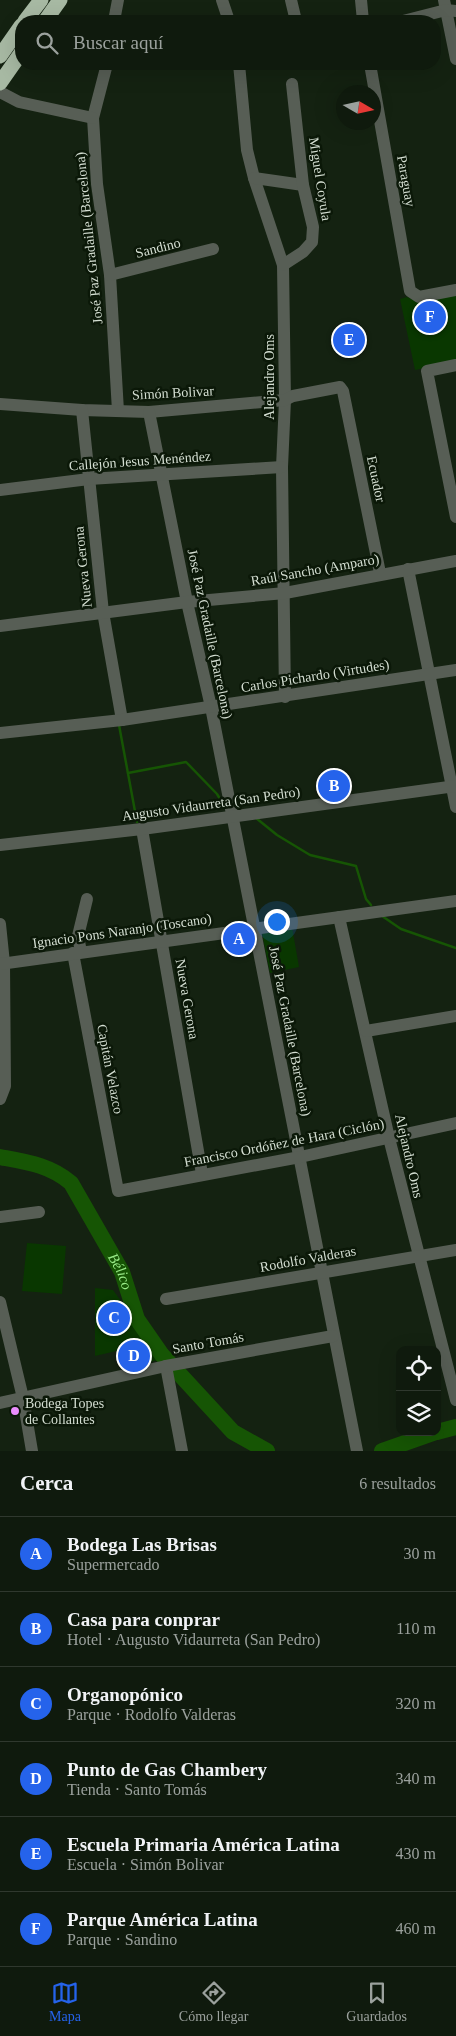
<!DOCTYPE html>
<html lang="es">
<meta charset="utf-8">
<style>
body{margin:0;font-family:Georgia,serif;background:#182316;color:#f1f3f6}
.controls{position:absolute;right:15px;bottom:15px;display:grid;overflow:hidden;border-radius:10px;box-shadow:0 5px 20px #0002}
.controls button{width:45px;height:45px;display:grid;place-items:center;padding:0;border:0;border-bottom:1px solid #2f382e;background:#0f1a0d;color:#f1f3f6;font:25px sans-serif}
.compass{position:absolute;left:336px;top:85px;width:45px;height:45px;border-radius:50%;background:#0f1a0d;box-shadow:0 5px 20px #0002;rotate:99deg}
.you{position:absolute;left:276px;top:921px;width:18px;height:18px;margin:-12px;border:4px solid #fff;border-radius:50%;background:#1a73e8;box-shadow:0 0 0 8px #1a73e833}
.badge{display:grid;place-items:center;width:32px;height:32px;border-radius:50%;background:#2563eb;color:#fff;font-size:16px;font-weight:700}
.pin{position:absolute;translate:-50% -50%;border:2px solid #fff;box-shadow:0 1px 5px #0006}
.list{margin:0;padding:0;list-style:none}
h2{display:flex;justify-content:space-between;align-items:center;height:65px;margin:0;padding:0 20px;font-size:21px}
h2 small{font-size:16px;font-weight:400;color:#9ba19d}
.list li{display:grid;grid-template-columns:32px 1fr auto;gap:15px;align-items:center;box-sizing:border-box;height:75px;padding:0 20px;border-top:1px solid #2f382e}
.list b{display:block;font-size:19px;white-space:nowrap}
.list p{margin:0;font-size:16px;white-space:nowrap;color:#9ba19d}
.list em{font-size:16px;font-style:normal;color:#9ba19d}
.icon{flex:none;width:28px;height:28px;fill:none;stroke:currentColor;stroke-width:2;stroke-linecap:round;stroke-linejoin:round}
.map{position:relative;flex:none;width:456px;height:1451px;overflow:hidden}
.search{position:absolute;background:#0f1a0d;box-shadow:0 5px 20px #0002;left:15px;right:15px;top:15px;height:55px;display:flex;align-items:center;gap:12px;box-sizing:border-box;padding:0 18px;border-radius:20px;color:#9ba19d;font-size:19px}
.sheet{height:515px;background:#0f1a0d}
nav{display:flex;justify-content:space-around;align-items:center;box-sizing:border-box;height:70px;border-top:1px solid #2f382e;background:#0f1a0d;font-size:14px;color:#9ba19d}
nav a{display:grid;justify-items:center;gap:2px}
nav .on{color:#2563eb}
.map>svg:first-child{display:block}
.green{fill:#093700}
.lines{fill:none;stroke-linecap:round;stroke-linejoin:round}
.stream{stroke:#165504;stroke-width:2.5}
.river{stroke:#165504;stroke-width:16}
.minor{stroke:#575e55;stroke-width:12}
.highway{stroke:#a7b9a3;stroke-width:15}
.poi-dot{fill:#ea8dfd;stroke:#0b1808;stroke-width:2}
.labels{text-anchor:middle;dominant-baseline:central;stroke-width:5;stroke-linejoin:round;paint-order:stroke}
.street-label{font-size:14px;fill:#d4ded2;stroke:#0b1808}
.poi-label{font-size:14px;fill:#d4ded2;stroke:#0b1808;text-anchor:start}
.water-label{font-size:15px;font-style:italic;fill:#97e986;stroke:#0b1808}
</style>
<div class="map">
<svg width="456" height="1451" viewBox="0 0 456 1451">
<rect width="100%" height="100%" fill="#142211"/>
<g class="green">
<polygon points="456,295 456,362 415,370 400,299 407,297 418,302"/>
<polygon points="292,927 299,967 270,973 262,933"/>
<polygon points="27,1243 66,1246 62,1294 22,1291"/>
<polygon points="95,1288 113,1290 163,1359 142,1364 138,1346 95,1356"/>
</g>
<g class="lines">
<g class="stream">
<polyline points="119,725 137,822"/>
<polyline points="128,773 186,762 217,794 225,807"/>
<polyline points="256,818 277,835 310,855 356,866 366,899 371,905"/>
<polyline points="382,916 401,929 456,948"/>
</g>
<g class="river">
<path id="s1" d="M0 1157C27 1162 50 1165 71 1183L122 1272 137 1319 162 1355 233 1432 267 1451"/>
<polyline points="437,1432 456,1427"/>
<polyline points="382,1451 436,1432"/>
</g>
<g class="minor">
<polyline points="222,0 229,21"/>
<polyline points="291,0 296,21"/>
<polyline points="361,0 363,21"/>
<polyline points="444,0 456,59"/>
<polyline points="114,21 118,0"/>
<polyline points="403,21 446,10 456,11"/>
<polyline points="107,64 93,118 97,184 110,275 118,411"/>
<polyline points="239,64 247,150 254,178 283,265 285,400 282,467 285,697"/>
<polyline points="370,64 410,291 419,297 456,290"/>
<polyline points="0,92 19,102 93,118"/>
<polyline points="254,178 303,185"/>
<polyline points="283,265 303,252 312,242 313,227 303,185 292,84"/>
<polyline points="110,275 213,249"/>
<polyline points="456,365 427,371 456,517"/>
<polyline points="0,404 82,410 149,412 285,400 293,396 340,387 343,391 380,573"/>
<polyline points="82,410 103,612 122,720"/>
<polyline points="149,412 187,602 211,707 357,1451"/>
<polyline points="0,490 89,479 282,467"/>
<polyline points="408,569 456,807"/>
<polyline points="0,626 187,602 285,593 456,561"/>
<polyline points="0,733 122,720 456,670"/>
<polyline points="142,829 202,1174"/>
<polyline points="0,845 142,829 456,786"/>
<polyline points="339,917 389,1138 456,1400"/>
<polyline points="0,924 4,963 5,1086 0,1099"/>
<polyline points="81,952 78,936 87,899"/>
<polyline points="73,953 118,1191 300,1157 456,1123"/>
<polyline points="0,964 456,901"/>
<polyline points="366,1031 456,1016"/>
<polyline points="0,1217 39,1212"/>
<polyline points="166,1299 456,1250"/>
<polyline points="0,1302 23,1398 32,1451"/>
<polyline points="166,1366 182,1451"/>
<polyline points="0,1403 166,1366 333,1336"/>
</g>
<g class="highway">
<polyline points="25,21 41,0"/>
<polyline points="45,21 60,0"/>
<polyline points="0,56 21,26"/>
<polyline points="0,83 21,53"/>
</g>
</g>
<circle class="poi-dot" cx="15" cy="1411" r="5"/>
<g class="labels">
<g class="street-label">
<text transform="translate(320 179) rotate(81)">Miguel Coyula</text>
<text transform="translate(406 181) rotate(80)">Paraguay</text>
<text transform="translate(89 238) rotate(-96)">José Paz Gradaille (Barcelona)</text>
<text transform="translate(158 248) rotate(-14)">Sandino</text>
<text transform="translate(269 377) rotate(-90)">Alejandro Oms</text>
<text transform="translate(173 393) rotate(-3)">Simón Bolivar</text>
<text transform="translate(140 461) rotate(-4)">Callejón Jesus Menéndez</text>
<text transform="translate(376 479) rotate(78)">Ecuador</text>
<text transform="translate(83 567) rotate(-96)">Nueva Gerona</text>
<text transform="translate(315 570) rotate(-10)">Raúl Sancho (Amparo)</text>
<text transform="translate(210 634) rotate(78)">José Paz Gradaille (Barcelona)</text>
<text transform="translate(315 676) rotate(-9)">Carlos Pichardo (Virtudes)</text>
<text transform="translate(211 804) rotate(-8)">Augusto Vidaurreta (San Pedro)</text>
<text transform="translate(122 931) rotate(-8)">Ignacio Pons Naranjo (Toscano)</text>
<text transform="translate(187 999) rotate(80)">Nueva Gerona</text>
<text transform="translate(290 1031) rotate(79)">José Paz Gradaille (Barcelona)</text>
<text transform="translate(110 1069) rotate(79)">Capitán Velazco</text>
<text transform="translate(284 1143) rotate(-11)">Francisco Ordóñez de Hara (Ciclón)</text>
<text transform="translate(409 1156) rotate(77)">Alejandro Oms</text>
<text transform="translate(308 1259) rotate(-10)">Rodolfo Valderas</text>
<text transform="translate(208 1343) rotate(-10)">Santo Tomás</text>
</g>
<g class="poi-label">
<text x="25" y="1403">Bodega Topes<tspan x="25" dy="16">de Collantes</tspan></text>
</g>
<g class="water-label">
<text stroke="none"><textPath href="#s1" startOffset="178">Bélico</textPath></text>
</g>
</g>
</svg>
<div class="controls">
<button><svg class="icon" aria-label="locate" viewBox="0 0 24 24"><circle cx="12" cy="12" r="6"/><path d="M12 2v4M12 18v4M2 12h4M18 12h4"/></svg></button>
<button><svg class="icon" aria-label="layers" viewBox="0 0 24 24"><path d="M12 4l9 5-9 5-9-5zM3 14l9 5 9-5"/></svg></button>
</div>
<svg class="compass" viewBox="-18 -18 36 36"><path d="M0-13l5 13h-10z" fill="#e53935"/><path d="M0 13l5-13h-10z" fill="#9ba19d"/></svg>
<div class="you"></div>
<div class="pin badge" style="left:239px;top:939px">A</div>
<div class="pin badge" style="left:334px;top:786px">B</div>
<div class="pin badge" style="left:114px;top:1318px">C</div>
<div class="pin badge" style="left:134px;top:1356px">D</div>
<div class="pin badge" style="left:349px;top:340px">E</div>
<div class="pin badge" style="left:430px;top:317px">F</div>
<div class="search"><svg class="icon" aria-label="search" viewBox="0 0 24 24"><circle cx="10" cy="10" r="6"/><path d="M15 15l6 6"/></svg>Buscar aquí</div>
</div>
<section class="sheet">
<h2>Cerca<small>6 resultados</small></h2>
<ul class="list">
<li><span class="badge">A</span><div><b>Bodega Las Brisas</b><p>Supermercado</p></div><em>30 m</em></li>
<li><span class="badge">B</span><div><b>Casa para conprar</b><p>Hotel · Augusto Vidaurreta (San Pedro)</p></div><em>110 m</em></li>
<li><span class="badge">C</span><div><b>Organopónico</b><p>Parque · Rodolfo Valderas</p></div><em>320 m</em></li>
<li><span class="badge">D</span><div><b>Punto de Gas Chambery</b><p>Tienda · Santo Tomás</p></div><em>340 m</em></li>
<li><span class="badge">E</span><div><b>Escuela Primaria América Latina</b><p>Escuela · Simón Bolivar</p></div><em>430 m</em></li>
<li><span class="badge">F</span><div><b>Parque América Latina</b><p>Parque · Sandino</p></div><em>460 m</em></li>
</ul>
</section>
<nav>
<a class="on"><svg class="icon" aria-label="map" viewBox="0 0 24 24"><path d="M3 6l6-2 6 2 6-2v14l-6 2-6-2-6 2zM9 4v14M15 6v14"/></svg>Mapa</a>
<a><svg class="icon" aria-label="directions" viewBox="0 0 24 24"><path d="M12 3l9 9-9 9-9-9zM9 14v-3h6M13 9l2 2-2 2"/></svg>Cómo llegar</a>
<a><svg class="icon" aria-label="saved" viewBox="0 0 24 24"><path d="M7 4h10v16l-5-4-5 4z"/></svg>Guardados</a>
</nav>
